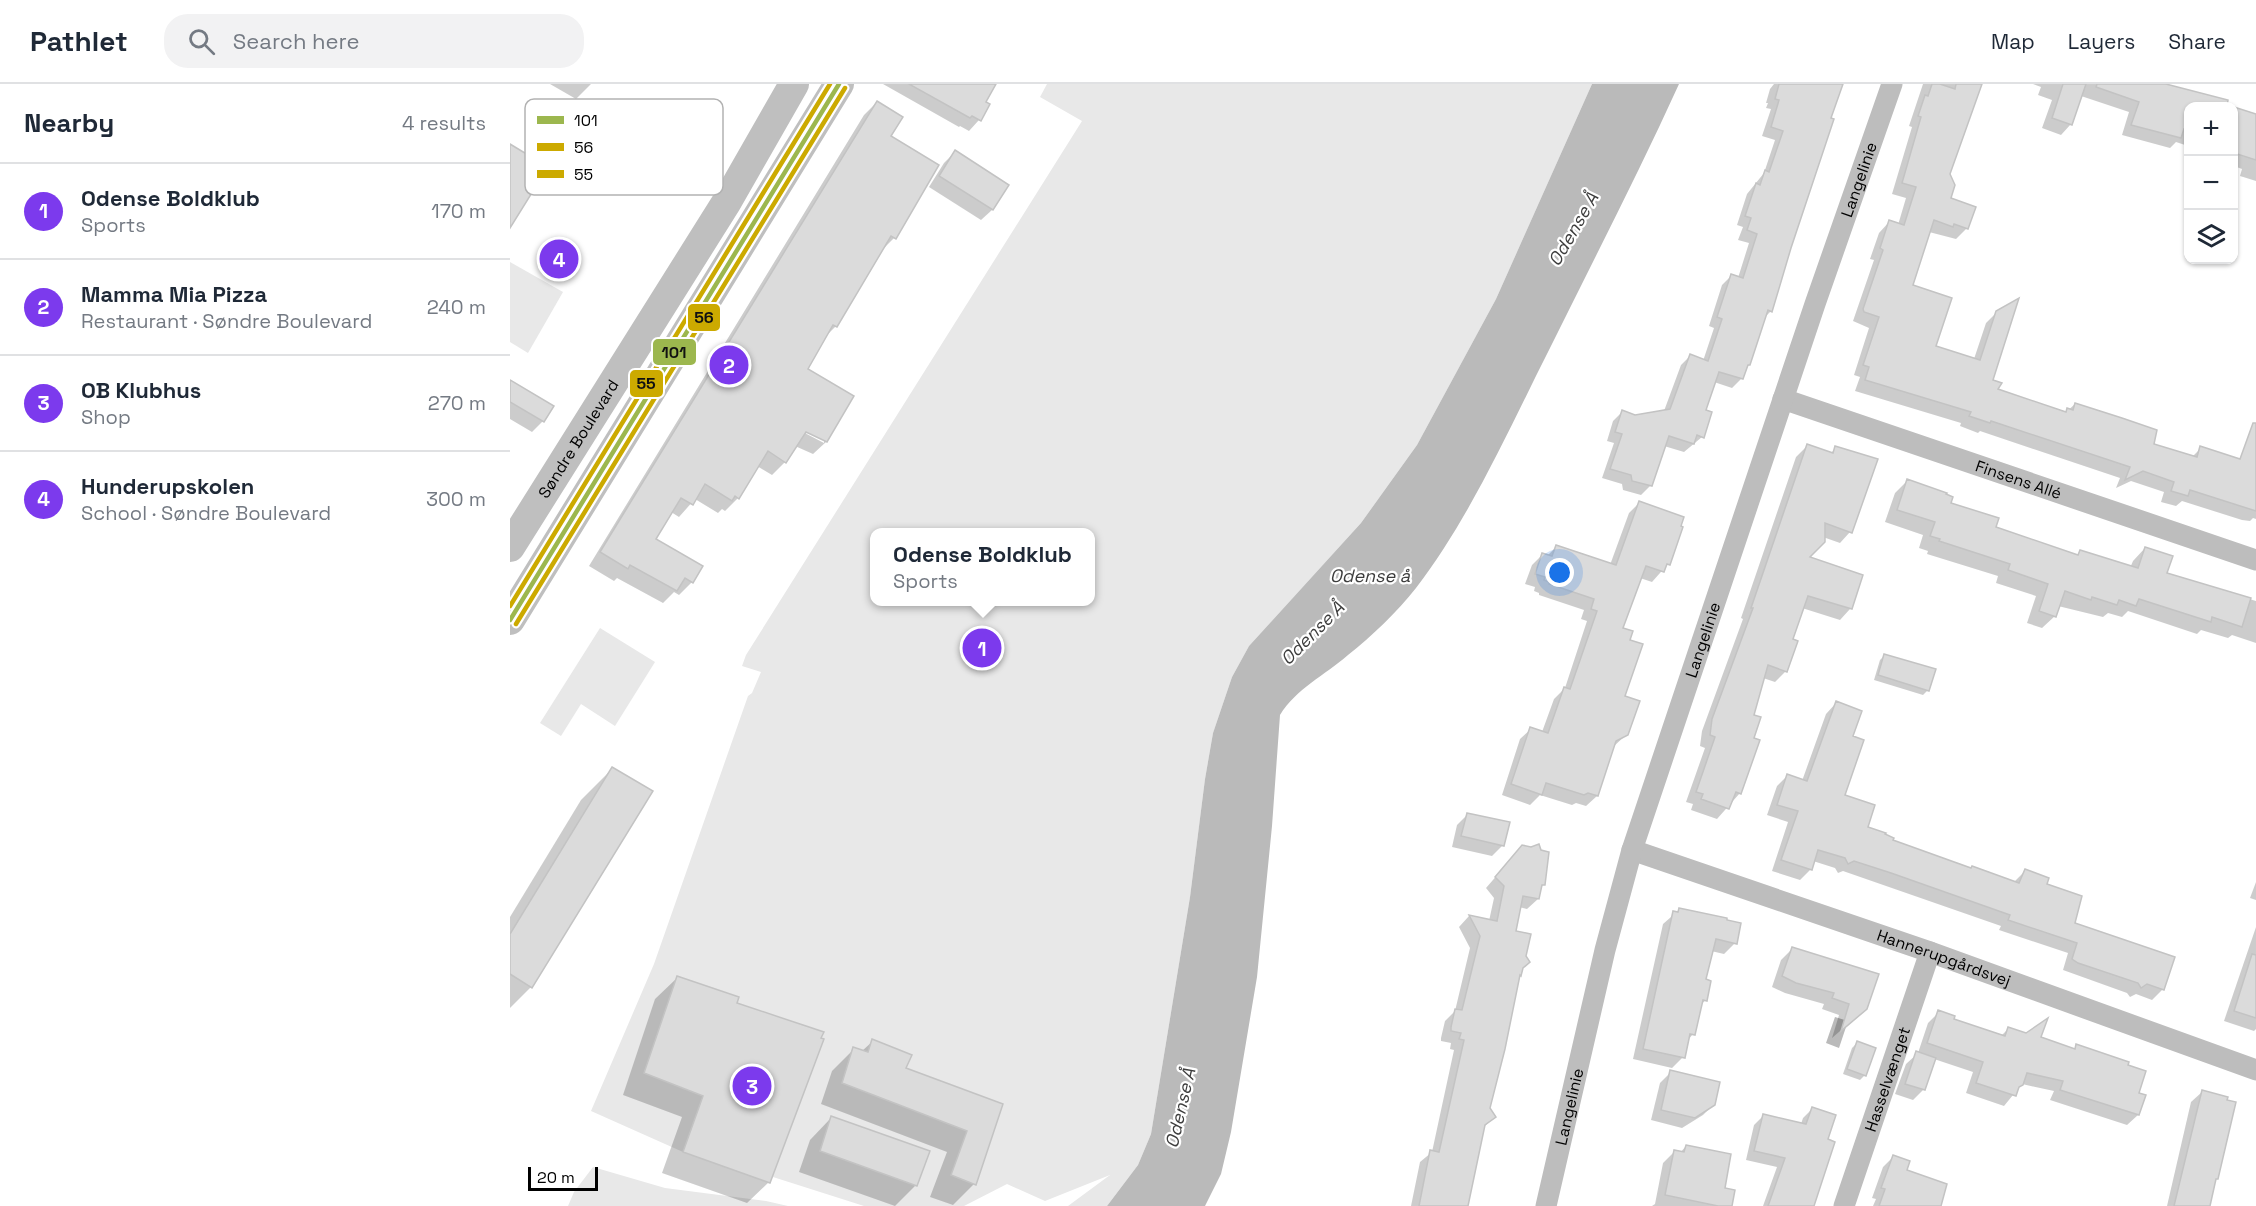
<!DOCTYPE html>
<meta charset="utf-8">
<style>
body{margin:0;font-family:"Space Grotesk",sans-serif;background:#f2f2f3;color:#1f2937}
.controls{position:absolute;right:18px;top:18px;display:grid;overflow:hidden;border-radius:12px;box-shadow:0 2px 4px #0004}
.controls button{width:54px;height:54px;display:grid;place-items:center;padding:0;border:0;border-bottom:2px solid #e0e1e3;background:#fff;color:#1f2937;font:30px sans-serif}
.scale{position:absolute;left:18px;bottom:15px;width:70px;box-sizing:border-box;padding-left:6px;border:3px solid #000;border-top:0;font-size:16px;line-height:21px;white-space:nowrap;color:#000;-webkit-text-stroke:4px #fff;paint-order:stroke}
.you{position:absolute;left:1050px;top:489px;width:21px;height:21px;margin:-15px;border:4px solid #fff;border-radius:50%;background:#1a73e8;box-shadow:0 0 0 9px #1a73e833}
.badge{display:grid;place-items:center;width:39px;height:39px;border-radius:50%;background:#7c3aed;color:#fff;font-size:20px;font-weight:700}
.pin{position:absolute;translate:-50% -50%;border:3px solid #fff;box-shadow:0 2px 6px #0006}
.popup{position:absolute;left:360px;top:444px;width:225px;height:78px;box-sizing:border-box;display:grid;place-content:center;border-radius:12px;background:#fff;filter:drop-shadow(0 2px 4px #0005);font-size:20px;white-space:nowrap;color:#747a83}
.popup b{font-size:22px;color:#1f2937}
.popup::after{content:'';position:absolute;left:50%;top:100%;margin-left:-12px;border:12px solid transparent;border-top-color:#fff}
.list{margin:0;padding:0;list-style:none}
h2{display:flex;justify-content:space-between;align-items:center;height:78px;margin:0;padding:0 24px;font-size:26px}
h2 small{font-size:20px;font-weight:400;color:#747a83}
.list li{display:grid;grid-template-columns:39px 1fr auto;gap:18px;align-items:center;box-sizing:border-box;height:96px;padding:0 24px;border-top:2px solid #e0e1e3}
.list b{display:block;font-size:22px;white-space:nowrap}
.list p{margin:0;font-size:20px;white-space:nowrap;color:#747a83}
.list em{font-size:20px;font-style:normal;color:#747a83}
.icon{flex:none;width:33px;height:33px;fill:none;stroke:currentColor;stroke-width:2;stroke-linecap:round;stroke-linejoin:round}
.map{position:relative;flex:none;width:1746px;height:1122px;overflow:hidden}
header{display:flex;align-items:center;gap:36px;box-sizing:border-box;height:84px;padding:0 30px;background:#fff;border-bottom:2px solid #e0e1e3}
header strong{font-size:28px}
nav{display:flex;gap:33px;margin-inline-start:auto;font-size:21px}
.search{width:420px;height:54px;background:#f2f2f3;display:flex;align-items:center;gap:15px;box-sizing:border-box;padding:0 21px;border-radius:24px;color:#747a83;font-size:22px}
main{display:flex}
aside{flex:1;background:#fff}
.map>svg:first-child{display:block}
.green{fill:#e8e8e8;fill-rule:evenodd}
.water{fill:#bababa}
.shadow{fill:#0003;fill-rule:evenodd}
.building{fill:#dbdbdb;stroke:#c3c3c3;stroke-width:1.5}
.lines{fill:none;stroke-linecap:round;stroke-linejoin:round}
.street{stroke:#bdbdbd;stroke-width:21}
.secondary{stroke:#bfbfbf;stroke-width:30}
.bus-1-casing{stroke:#fff;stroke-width:9}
.bus-2-casing{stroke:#fff;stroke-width:9}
.bus-3-casing{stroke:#fff;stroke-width:9}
.bus-1{stroke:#9cb74e;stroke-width:4.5}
.bus-2{stroke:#ca0;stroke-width:4.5}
.bus-3{stroke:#ca0;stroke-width:4.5}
.labels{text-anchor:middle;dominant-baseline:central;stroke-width:4.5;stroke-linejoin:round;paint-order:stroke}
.street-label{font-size:16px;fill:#000;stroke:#fff}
.water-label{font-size:18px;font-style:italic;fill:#3d3d3d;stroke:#fff}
.key{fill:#fff;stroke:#b2b2b2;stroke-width:1.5}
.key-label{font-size:16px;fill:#000}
.line-badge{stroke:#fff;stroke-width:2}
.pale-badge-label{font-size:16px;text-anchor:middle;font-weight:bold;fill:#111}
</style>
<header>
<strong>Pathlet</strong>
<div class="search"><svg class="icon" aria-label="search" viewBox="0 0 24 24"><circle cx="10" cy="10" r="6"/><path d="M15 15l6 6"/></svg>Search here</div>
<nav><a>Map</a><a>Layers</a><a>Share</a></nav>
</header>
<main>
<aside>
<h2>Nearby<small>4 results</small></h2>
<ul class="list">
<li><span class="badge">1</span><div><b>Odense Boldklub</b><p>Sports</p></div><em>170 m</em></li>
<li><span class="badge">2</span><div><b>Mamma Mia Pizza</b><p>Restaurant · Søndre Boulevard</p></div><em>240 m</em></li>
<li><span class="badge">3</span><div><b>OB Klubhus</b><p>Shop</p></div><em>270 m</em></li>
<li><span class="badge">4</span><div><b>Hunderupskolen</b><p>School · Søndre Boulevard</p></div><em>300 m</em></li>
</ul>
</aside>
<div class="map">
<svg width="1746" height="1122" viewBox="0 0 1746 1122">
<rect width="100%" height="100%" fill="#fff"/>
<g class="green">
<path d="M537 0H1082L986 215 907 361 851 439 739 562 722 593 703 649 695 695 680 813 641 1050 628 1081 597 1122H558L600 1091 535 1117 497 1100 454 1122H354L178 1066 173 1068 81 1027 144 880 238 612 242 609 251 588 232 582 236 571 572 37 530 13ZM364 448H580V518H364Z"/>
<polygon points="0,178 53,208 18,269 0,258"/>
<polygon points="90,544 145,578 105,642 71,620 51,652 30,639"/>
<polygon points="83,1083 155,1104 256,1117 278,1122 58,1122 64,1108"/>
</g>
<g class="water">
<path d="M1082 0H1169C1128 90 1083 177 1039 266 998 347 961 432 906 504 887 528 862 552 838 571 815 591 786 605 770 631L762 742 747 893 721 1048 711 1090 695 1122H597L628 1081 641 1050 680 813 695 695 703 649 722 593 739 562 851 439 907 361 986 215Z"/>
<polygon points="1325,933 1338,937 1329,964 1316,959"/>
</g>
<g class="shadow">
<polygon points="40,0 81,0 66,15"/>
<polygon points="373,0 484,0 474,19 478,21 469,36 459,47 450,42 449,43"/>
<polygon points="1264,0 1331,0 1261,227 1254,234 1239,281 1235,284 1231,295 1222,304 1204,298 1195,327 1192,353 1174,368 1154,362 1141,401 1131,411 1113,406 1112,400 1092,394 1104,359 1097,357 1103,337 1112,328 1125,333 1154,327 1171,281 1180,272 1193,277 1204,244 1199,242 1212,201 1221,192 1228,194 1239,159 1228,156 1233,143 1227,141 1237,110 1254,89 1265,56 1252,52 1261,25 1256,24 1258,19 1256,19 1260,5"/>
<polygon points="1413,0 1470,0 1438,90 1439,115 1457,144 1446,155 1419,148 1401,202 1424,263 1464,275 1476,239 1487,228 1481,297 1486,306 1555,329 1565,320 1642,361 1682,373 1691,364 1728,376 1733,371 1746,376 1746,435 1743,434 1740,437 1732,436 1672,417 1666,422 1651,418 1654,408 1621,397 1606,404 1610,394 1470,347 1468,349 1450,342 1451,339 1345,307 1350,293 1344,291 1359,244 1343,237 1364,176 1360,175 1369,149 1379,138 1388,141 1396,114 1382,110 1402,43 1399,42"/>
<polygon points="1523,0 1650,0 1718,22 1678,22 1678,62 1666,58 1660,64 1612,51 1619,28 1571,12 1561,40 1551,51 1532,44 1542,16 1528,11 1531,3"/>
<path d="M367 18 379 52 384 154 371 167 326 242 314 254 296 286 342 313 316 358 303 370 285 362 275 378 262 391 247 382 228 414 215 427 212 425 208 429 185 415 169 433 161 428 144 455 191 483 182 498 169 511 164 508 153 519 107 494 104 497 79 482 354 31ZM290 343 314 355V359L289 346Z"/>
<polygon points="1724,24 1746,31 1746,97 1730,92 1732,85 1724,82"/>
<polygon points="445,68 497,102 482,126 471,136 419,103 434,79"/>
<polygon points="0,303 33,337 22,348 0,335"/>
<polygon points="1297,362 1320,370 1326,364 1340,448 1330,459 1313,453 1298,474 1351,492 1340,525 1330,536 1292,524 1281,556 1276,587 1265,598 1253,594 1242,632 1242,655 1230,709 1207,735 1181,726 1183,720 1176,718 1195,664 1190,662 1192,647 1233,535 1231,534 1286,373"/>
<polygon points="1398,396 1484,444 1566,472 1570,468 1620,484 1623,477 1635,464 1656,490 1746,517 1746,559 1722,551 1718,554 1691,546 1687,550 1618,527 1612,533 1598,529 1593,533 1548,522 1545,532 1532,544 1517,539 1526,512 1486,499 1488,492 1417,470 1418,467 1409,464 1413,451 1375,438 1385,409"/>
<polygon points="1129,419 1158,480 1142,498 1130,494 1111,545 1118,557 1113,613 1116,651 1103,663 1087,712 1076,722 1066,719 1062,721 1030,711 1020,721 992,711 1010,655 1021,645 1032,648 1044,615 1055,604 1077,537 1071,535 1074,526 1029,511 1029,509 1024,507 1025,503 1015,500 1022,481 1033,470 1037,472 1046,463 1100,481 1119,429"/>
<polygon points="1375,571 1418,606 1413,611 1364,596 1370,576"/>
<polygon points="1326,619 1341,653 1333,712 1356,744 1381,757 1460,785 1504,798 1515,787 1535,801 1564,840 1653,905 1642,916 1626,910 1620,913 1617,909 1553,886 1558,869 1489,846 1491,842 1333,787 1328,789 1325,784 1303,777 1300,786 1290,796 1262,787 1278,738 1257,731 1267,702 1277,692 1292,697 1316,630"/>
<polygon points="102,685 21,903 0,924 0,833 71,716"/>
<polygon points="958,730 993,761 982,772 942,763 947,741"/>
<polygon points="1002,774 1028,815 1017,825 1009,823 1004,848 1011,885 978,1024 984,1033 973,1044 956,1122 901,1122 910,1078 922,1068 944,966 940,965 941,959 931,957 931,954 935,937 945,927 960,864 949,843 959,832 979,837 984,814 976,804"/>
<polygon points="1746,798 1746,816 1740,814"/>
<polygon points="1169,826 1225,859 1214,870 1201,867 1194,896 1196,916 1190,921 1183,950 1177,957 1173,973 1162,984 1123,975 1153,840"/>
<polygon points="1746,843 1746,945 1744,947 1714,937"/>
<polygon points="1282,865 1367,891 1344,935 1322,954 1329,931 1312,925 1314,920 1275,909 1262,903 1271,876"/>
<polygon points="167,894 226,920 259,1098 237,1119 152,1089 172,1033 113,1011 145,915"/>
<polygon points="1429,928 1442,936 1491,952 1498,945 1563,966 1567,962 1617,982 1627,1010 1634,1012 1628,1031 1617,1041 1540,1016 1544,1007 1512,1000 1494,1022 1456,1009 1463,988 1424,975 1414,1005 1403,1016 1385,1010 1396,980 1408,969 1418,939"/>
<polygon points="363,957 395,985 491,1021 464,1100 443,1121 420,1113 437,1068 311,1020 322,987 344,965 352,967"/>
<polygon points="1347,959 1355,991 1350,996 1333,990 1342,964"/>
<polygon points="1161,988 1204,1020 1193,1031 1172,1044 1141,1036 1150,999"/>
<polygon points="1692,1008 1699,1122 1657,1122 1681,1018"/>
<polygon points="1302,1025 1316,1056 1302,1122 1253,1122 1267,1083 1236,1076 1244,1041 1254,1031 1291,1040 1293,1034"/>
<polygon points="321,1034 406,1101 385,1122 289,1088 300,1056"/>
<polygon points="1176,1062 1221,1122 1142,1122 1145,1120 1153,1079 1164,1068 1170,1069"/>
<polygon points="1383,1073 1395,1087 1429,1122 1363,1122 1366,1115 1362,1114 1373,1083"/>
</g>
<g class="building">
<polygon points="399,0 486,0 476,18 480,20 471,37 462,32 460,34"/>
<polygon points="1269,0 1333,0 1321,34 1324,35 1281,164 1262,228 1258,226 1240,281 1238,281 1233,295 1209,288 1196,326 1202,328 1194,354 1187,351 1184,360 1159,352 1142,402 1122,397 1121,391 1100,385 1112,350 1105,348 1112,326 1125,331 1160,325 1180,270 1198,277 1212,235 1207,233 1221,190 1233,194 1247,150 1237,146 1241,134 1235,132 1246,99 1250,101 1255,86 1259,88 1273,47 1261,43 1269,16 1265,15"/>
<polygon points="1422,0 1430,0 1445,5 1446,0 1472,0 1440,90 1445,101 1441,114 1466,123 1458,145 1444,140 1443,143 1424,136 1403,201 1442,214 1426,262 1470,276 1486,227 1509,214 1483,296 1492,299 1488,305 1556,328 1557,324 1563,326 1565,319 1612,334 1647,346 1644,360 1687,373 1690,362 1730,375 1743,339 1746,339 1746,427 1680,406 1678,412 1661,407 1664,398 1633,387 1615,396 1620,383 1481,337 1480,339 1459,332 1461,328 1355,296 1359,283 1353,281 1369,233 1354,228 1353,225 1373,166 1370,164 1379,136 1394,141 1406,103 1392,99 1411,33 1408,32 1415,11 1418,12"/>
<polygon points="1553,0 1576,0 1562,41 1542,34"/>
<polygon points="1587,0 1656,0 1718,16 1717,22 1678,22 1678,46 1674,45 1671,54 1621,41 1629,18 1586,3"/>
<polygon points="367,17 393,33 381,52 429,81 386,155 381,152 327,243 323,241 298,285 344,312 317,358 296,348 276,379 258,367 229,415 225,412 222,417 195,400 183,421 171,414 146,455 193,482 183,499 175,494 167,507 120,481 118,485 90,468"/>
<polygon points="1724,23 1746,30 1746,76 1724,69"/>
<polygon points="0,60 38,83 0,144"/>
<polygon points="445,66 499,101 483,126 429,92"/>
<polygon points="0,296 44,322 34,338 0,318"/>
<polygon points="1297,360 1323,369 1325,362 1368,375 1342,449 1315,439 1315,458 1300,473 1353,491 1342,525 1298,512 1283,555 1288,557 1277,588 1258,581 1244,631 1251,633 1244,654 1250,656 1231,710 1226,708 1219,725 1191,715 1193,710 1186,708 1205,653 1200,651 1202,635 1243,524 1241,524"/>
<polygon points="1397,395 1437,409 1436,410 1443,413 1441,419 1489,434 1486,443 1568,471 1570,466 1628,484 1635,463 1663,472 1657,489 1741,514 1732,543 1702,533 1701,538 1629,515 1626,522 1609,516 1607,521 1582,513 1581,516 1555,507 1546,533 1529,527 1538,500 1498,486 1500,480 1429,457 1430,455 1420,452 1425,438 1387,426"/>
<polygon points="1129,417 1174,433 1171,442 1173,443 1160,481 1157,480 1154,488 1136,482 1113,544 1123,547 1120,556 1133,560 1115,612 1130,617 1118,651 1106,657 1088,712 1078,709 1074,711 1036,699 1032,711 1001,700 1020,643 1038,649 1054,603 1060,605 1087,527 1081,525 1084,515 1039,500 1039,498 1034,496 1035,493 1025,490 1032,469 1042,472 1046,461 1106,481"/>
<polygon points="1374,570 1426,585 1419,607 1368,591"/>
<polygon points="1326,617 1352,627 1343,652 1354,656 1335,711 1365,721 1358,743 1376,749 1375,750 1384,754 1383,756 1461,784 1462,782 1509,799 1515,785 1539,794 1537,800 1572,812 1565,839 1665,873 1654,906 1637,900 1631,904 1628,899 1568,879 1562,875 1567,859 1498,836 1500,831 1381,789 1344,777 1338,780 1335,774 1308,766 1302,786 1271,776 1288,727 1267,721 1277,690 1297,697"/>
<polygon points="102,683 143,707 22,904 0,890 0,850"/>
<polygon points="957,729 1000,738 994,762 951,752"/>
<polygon points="1029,760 1031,766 1039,768 1035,801 1032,801 1029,815 1013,812 1006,847 1021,850 1016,872 1020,878 1013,884 1011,892 1010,891 995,965 980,1024 986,1033 975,1041 958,1122 909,1122 920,1066 929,1068 954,956 949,955 951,949 941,947 941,943 945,925 952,926 970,852 959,831 987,837 994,802 985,793 1012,761 1021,763"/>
<polygon points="1169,824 1217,834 1217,836 1231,839 1227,860 1206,855 1196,895 1201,897 1197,917 1193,916 1185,951 1180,950 1175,974 1133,965 1163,827 1168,828"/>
<polygon points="1282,863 1369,890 1357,925 1331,947 1339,920 1322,914 1324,909 1286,899 1272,892"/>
<polygon points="1742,870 1746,871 1746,934 1724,927"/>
<polygon points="167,892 229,913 227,919 314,948 311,954 314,955 260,1099 173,1068 193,1012 134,989"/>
<polygon points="1428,926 1445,932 1444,935 1495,952 1498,943 1516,949 1538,934 1531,953 1565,965 1566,960 1619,978 1618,981 1636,987 1629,1009 1636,1011 1629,1031 1550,1006 1553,997 1517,989 1513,1001 1509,1003 1506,1012 1466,999 1473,978 1417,959"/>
<polygon points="362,955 402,971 396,984 493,1020 466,1101 441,1091 457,1047 332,999 343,963 358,968"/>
<polygon points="1347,957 1366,964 1356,992 1337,985"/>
<polygon points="1406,967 1426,974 1415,1006 1395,1000"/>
<polygon points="1160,986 1210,998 1205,1021 1185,1034 1151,1026"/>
<polygon points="1692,1006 1718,1013 1717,1016 1726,1018 1708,1095 1706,1095 1700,1122 1664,1122"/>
<polygon points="1302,1023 1326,1031 1318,1055 1325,1058 1304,1122 1258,1122 1275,1074 1244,1067 1253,1030 1296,1040"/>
<polygon points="321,1032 420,1067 407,1102 310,1067"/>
<polygon points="1176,1061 1221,1070 1215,1104 1225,1106 1222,1122 1208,1122 1155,1111 1164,1066 1174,1068"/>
<polygon points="1383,1071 1400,1077 1397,1086 1437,1100 1431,1122 1369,1122 1375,1105 1371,1104"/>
</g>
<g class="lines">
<g class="street">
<path id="s1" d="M1273 315 1746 476"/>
<path id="s2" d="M1122 766 1420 868 1746 986"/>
<path id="s3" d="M1036 1122 1095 866 1122 766 1305 220 1382 0"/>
<path id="s4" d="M1334 1122 1420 868"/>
</g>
<g class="secondary">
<path id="s5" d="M0 463 216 119 284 0"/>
<polyline points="0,536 329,0"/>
</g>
<defs>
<polyline id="bus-1" points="0,536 329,0"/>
<polyline id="bus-2" points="6,540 335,4"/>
<polyline id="bus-3" points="0,522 320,0"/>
</defs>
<use href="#bus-1" class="bus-1-casing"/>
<use href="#bus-2" class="bus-2-casing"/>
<use href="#bus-3" class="bus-3-casing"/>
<use href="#bus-1" class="bus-1"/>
<use href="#bus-2" class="bus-2"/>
<use href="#bus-3" class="bus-3"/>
</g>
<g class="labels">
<g class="street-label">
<text stroke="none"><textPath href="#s3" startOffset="1074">Langelinie</textPath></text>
<text stroke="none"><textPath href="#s5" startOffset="128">Søndre Boulevard</textPath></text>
<text stroke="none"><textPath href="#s1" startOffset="249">Finsens Allé</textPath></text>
<text stroke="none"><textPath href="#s3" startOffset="588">Langelinie</textPath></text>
<text stroke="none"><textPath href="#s2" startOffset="330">Hannerupgårdsvej</textPath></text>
<text stroke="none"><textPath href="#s4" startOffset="134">Hasselvænget</textPath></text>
<text stroke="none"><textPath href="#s3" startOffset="102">Langelinie</textPath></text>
</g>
<g class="water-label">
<text transform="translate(1063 145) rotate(-60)">Odense Å</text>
<text x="860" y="491">Odense å</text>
<text transform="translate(802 549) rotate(-45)">Odense Å</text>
<text transform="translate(670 1024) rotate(-77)">Odense Å</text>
</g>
</g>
<rect x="15" y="15" width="198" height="96" rx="9" class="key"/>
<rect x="27" y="32" width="27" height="8" fill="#9cb74e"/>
<rect x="27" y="59" width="27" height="8" fill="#ca0"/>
<rect x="27" y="86" width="27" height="8" fill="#ca0"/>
<g class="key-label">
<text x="64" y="42">101</text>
<text x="64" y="69">56</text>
<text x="64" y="96">55</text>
</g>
<g class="line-badge">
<rect x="177" y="219" width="34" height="29" rx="6" fill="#ca0"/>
<rect x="142" y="254" width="45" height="28" rx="6" fill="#9cb74e"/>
<rect x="119" y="285" width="35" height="29" rx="6" fill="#ca0"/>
</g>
<g class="pale-badge-label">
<text x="194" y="239">56</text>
<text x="164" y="274">101</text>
<text x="136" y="305">55</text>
</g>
</svg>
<div class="controls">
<button>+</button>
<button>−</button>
<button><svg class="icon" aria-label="layers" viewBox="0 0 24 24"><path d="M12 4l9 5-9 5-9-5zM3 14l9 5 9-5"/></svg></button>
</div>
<div class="scale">20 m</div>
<div class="you"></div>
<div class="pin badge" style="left:472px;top:564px">1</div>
<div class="popup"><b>Odense Boldklub</b>Sports</div>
<div class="pin badge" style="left:219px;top:281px">2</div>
<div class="pin badge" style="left:242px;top:1002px">3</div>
<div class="pin badge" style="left:49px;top:175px">4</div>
</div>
</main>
